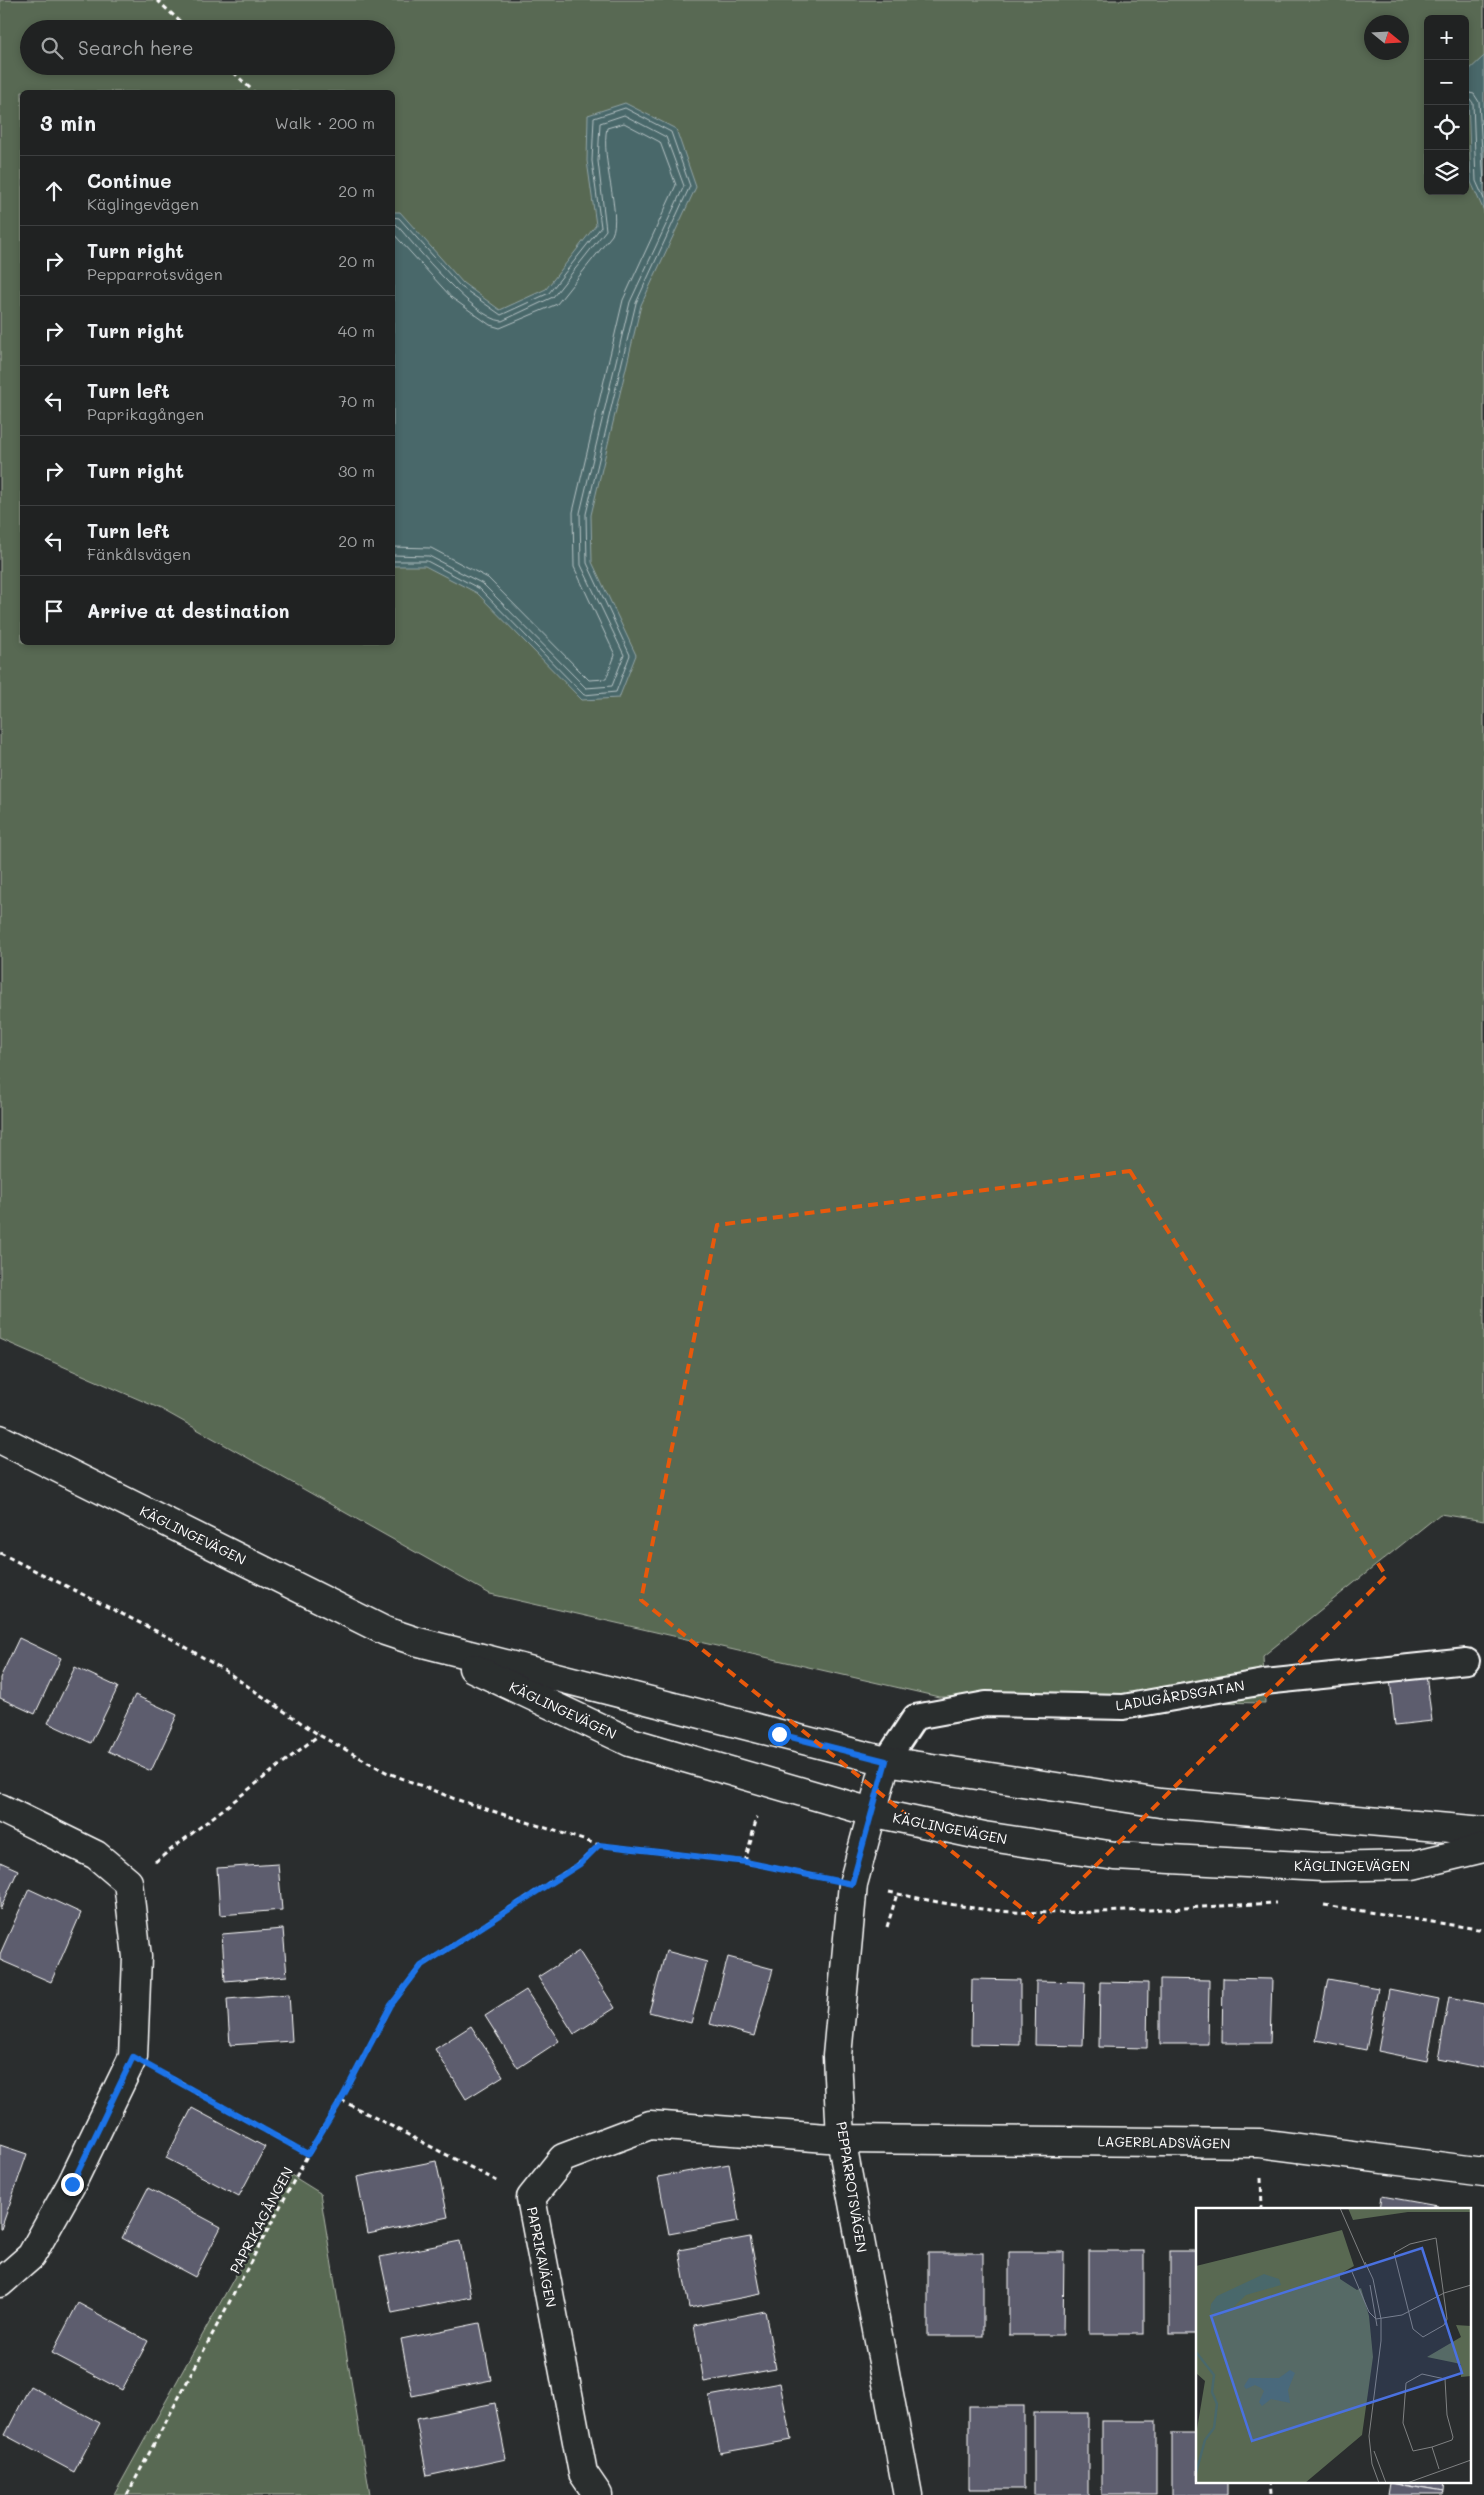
<!DOCTYPE html>
<meta charset="utf-8">
<style>
body{margin:0;font-family:Mali,sans-serif;background:#2d2f2f;color:#f1f3f6}
.controls{position:absolute;right:15px;top:15px;display:grid;overflow:hidden;border-radius:8px;box-shadow:0 2px 8px #0003}
.controls button{width:45px;height:45px;display:grid;place-items:center;padding:0;border:0;border-bottom:1px solid #3d3f40;background:#202222;color:#f1f3f6;font:25px sans-serif}
.compass{position:absolute;left:1364px;top:15px;width:45px;height:45px;border-radius:50%;background:#202222;box-shadow:0 2px 8px #0003;rotate:108deg}
.stop{position:absolute;width:15px;height:15px;margin:-11px;border:4px solid #1a73e8;border-radius:50%;background:#fff}
.stop.end{background:#1a73e8;border-color:#fff;box-shadow:0 1px 5px #0008}
.list{margin:0;padding:0;list-style:none}
h2{display:flex;justify-content:space-between;align-items:center;height:65px;margin:0;padding:0 20px;font-size:21px}
h2 small{font-size:16px;font-weight:400;color:#a2a4a5}
.list li{display:grid;grid-template-columns:32px 1fr auto;gap:15px;align-items:center;box-sizing:border-box;height:70px;padding:0 20px;border-top:1px solid #3d3f40}
.list b{display:block;font-size:19px;white-space:nowrap}
.list p{margin:0;font-size:16px;white-space:nowrap;color:#a2a4a5}
.list em{font-size:16px;font-style:normal;color:#a2a4a5}
.icon{flex:none;width:28px;height:28px;fill:none;stroke:currentColor;stroke-width:2;stroke-linecap:round;stroke-linejoin:round}
.map{position:relative;flex:none;width:1484px;height:2495px;overflow:hidden}
.search{position:absolute;background:#202222;box-shadow:0 2px 8px #0003;left:20px;top:20px;width:375px;height:55px;display:flex;align-items:center;gap:12px;box-sizing:border-box;padding:0 18px;border-radius:28px;color:#a2a4a5;font-size:19px}
.panel{position:absolute;background:#202222;box-shadow:0 2px 8px #0003;left:20px;top:90px;width:375px;height:555px;border-radius:8px}
.map>svg:first-child{display:block}
.green{fill:#596952;stroke:#acb4a8;fill-rule:evenodd}
.water{fill:#49686b;stroke:#92a4a6}
.lines{fill:none;stroke-linecap:round;stroke-linejoin:round}
.shore{stroke:#b6c3c4;stroke-width:1}
.building{fill:#5d5d6e;stroke:#fff}
.lane-casing{stroke:#fff;stroke-width:28}
.street-casing{stroke:#fff;stroke-width:31}
.secondary-casing{stroke:#fff;stroke-width:31}
.path{stroke:#fff;stroke-width:3;stroke-dasharray:5 4;stroke-linecap:butt}
.lane{stroke:#2a2d2e;stroke-width:24}
.street{stroke:#2a2d2e;stroke-width:28}
.secondary{stroke:#2a2d2e;stroke-width:28}
.route{stroke:#1a73e8;stroke-width:6}
.marked{fill:none;stroke:#e8590c;stroke-width:4;stroke-dasharray:10 6;stroke-linejoin:round}
.labels{text-anchor:middle;dominant-baseline:central;stroke-width:5;stroke-linejoin:round;paint-order:stroke}
.street-label{font-size:14px;fill:#fff;stroke:#2a2d2e}
.inset-river{fill:none;stroke:#49686b;stroke-width:2.5}
.inset-road{fill:none;stroke:#7f8182;stroke-width:1}
.view{fill:#4a71e0;fill-opacity:0.15;stroke:#4a71e0;stroke-width:2.5}
.inset-edge{fill:none;stroke:#fff;stroke-width:2.5}
</style>
<div class="map">
<svg width="1484" height="2495" viewBox="0 0 1484 2495">
<rect width="100%" height="100%" fill="#2a2d2e"/>
<filter id="ink" filterUnits="userSpaceOnUse"><feTurbulence type="fractalNoise" baseFrequency=".02" numOctaves="2"/><feDisplacementMap in="SourceGraphic" scale="10" xChannelSelector="R" yChannelSelector="G"/><feConvolveMatrix kernelMatrix="1 2 1 2 8 2 1 2 1" color-interpolation-filters="sRGB"/></filter>
<g filter="url(#ink)">
<g class="green">
<path d="M0 0H1484V1521L1440 1514 1263 1656 1265 1703 939 1697 490 1594 161 1409 0 1339ZM1428 19H1465V191H1428ZM1372 22H1402V52H1372ZM29 29H386V66H29ZM22 92H392V642H22Z"/>
<polygon points="291,2175 320,2193 370,2495 114,2495"/>
</g>
<g class="water">
<polygon points="1484,56 1484,211 1471,182 1467,72"/>
<polygon points="625,103 676,129 696,187 641,305 591,515 592,562 636,655 619,698 582,700 477,593 425,566 393,566 393,212 400,212 463,283 500,310 546,289 596,225 587,161 588,115"/>
</g>
<g class="lines">
<g class="shore">
<polyline points="1465,92 1474,94 1479,102 1484,184"/>
<polyline points="1465,98 1470,99 1473,103 1476,181 1484,199"/>
<polyline points="392,217 399,218 460,286 501,315 549,293 601,227 592,161 594,118 625,108 671,132 690,186 636,303 586,514 587,563 630,655 616,692 584,695 480,589 427,561 392,561"/>
<path d="M392 223 396 224C415 246 475 319 502 321L553 297 606 230 598 161 600 123 624 115 666 137 684 186 630 302 580 513 581 565 624 655 612 686 586 688 483 584 429 556 392 555"/>
<path d="M392 232 452 298 490 325 500 328 557 304 612 235C622 214 600 158 607 128L624 123 660 142 676 185 623 300 573 512 574 567 615 655 606 679 589 680 488 578 431 548 392 547"/>
</g>
</g>
<g class="building">
<polygon points="19,1638 61,1658 35,1714 0,1698 0,1678"/>
<polygon points="75,1667 118,1687 91,1743 48,1723"/>
<polygon points="1426,1675 1432,1721 1395,1725 1390,1679"/>
<polygon points="135,1695 177,1715 151,1771 108,1751"/>
<polygon points="0,1862 18,1870 0,1910"/>
<polygon points="278,1864 282,1910 220,1915 217,1868"/>
<polygon points="29,1889 81,1913 51,1982 0,1960 0,1954"/>
<polygon points="283,1929 287,1976 225,1981 222,1934"/>
<polygon points="579,1951 615,2008 574,2034 538,1977"/>
<polygon points="666,1951 707,1962 691,2023 649,2012"/>
<polygon points="728,1957 773,1969 754,2036 710,2024"/>
<polygon points="1223,1978 1272,1979 1270,2043 1222,2043"/>
<polygon points="972,1979 1020,1980 1020,2045 971,2044"/>
<polygon points="1160,1979 1209,1980 1208,2044 1160,2044"/>
<polygon points="1328,1979 1378,1988 1366,2050 1316,2040"/>
<polygon points="1036,1981 1085,1982 1083,2046 1035,2045"/>
<polygon points="1100,1982 1148,1983 1147,2048 1099,2047"/>
<polygon points="1389,1989 1439,1999 1427,2061 1378,2051"/>
<polygon points="526,1990 559,2041 518,2068 485,2016"/>
<polygon points="289,1994 292,2041 230,2045 227,1999"/>
<polygon points="1449,1997 1484,2004 1484,2068 1438,2059"/>
<polygon points="471,2026 503,2076 466,2099 435,2049"/>
<polygon points="192,2108 265,2147 239,2196 166,2158"/>
<polygon points="0,2145 27,2154 1,2229 0,2229"/>
<polygon points="436,2161 448,2217 368,2234 357,2177"/>
<polygon points="729,2164 739,2221 669,2234 658,2177"/>
<polygon points="148,2188 221,2227 195,2277 122,2238"/>
<polygon points="1382,2196 1437,2206 1436,2209 1380,2209"/>
<polygon points="750,2237 761,2294 689,2308 679,2250"/>
<polygon points="460,2241 471,2297 392,2313 380,2257"/>
<rect x="1089" y="2251" width="55" height="83"/>
<rect x="1170" y="2251" width="28" height="83"/>
<polygon points="1009,2252 1064,2252 1063,2335 1009,2335"/>
<rect x="928" y="2253" width="55" height="83"/>
<polygon points="78,2303 148,2341 122,2390 52,2353"/>
<polygon points="765,2311 776,2369 704,2382 694,2325"/>
<polygon points="480,2323 491,2380 412,2396 401,2339"/>
<polygon points="780,2383 791,2440 720,2453 709,2396"/>
<polygon points="30,2386 100,2423 74,2472 5,2435"/>
<polygon points="495,2403 506,2459 427,2476 416,2419"/>
<rect x="969" y="2406" width="55" height="83"/>
<rect x="1034" y="2413" width="54" height="82"/>
<rect x="1102" y="2421" width="54" height="74"/>
<polygon points="1172,2433 1198,2433 1198,2481 1227,2481 1227,2495 1172,2495"/>
<polygon points="1381,2481 1445,2481 1444,2492"/>
<polygon points="1390,2483 1444,2492 1443,2495 1388,2495"/>
</g>
<g class="lines">
<defs>
<polyline id="lane" points="886,1761 915,1717 986,1704 1123,1707 1264,1682 1467,1661"/>
<g id="street">
<polyline points="886,1761 853,1884 837,2056 841,2139 908,2495"/>
<polyline points="0,1808 96,1855 128,1882 137,1957 133,2057 72,2183 31,2256 0,2283"/>
<polyline points="598,2495 583,2473 531,2198 563,2158 650,2125 841,2139 1260,2143 1484,2172"/>
</g>
<g id="secondary">
<polyline points="0,1439 385,1631 415,1641 886,1761 1160,1803 1484,1831"/>
<polyline points="473,1668 630,1742 871,1812 984,1836 1115,1856 1322,1867 1413,1865 1484,1848"/>
</g>
</defs>
<use href="#lane" class="lane-casing"/>
<use href="#street" class="street-casing"/>
<use href="#secondary" class="secondary-casing"/>
<g class="path">
<polyline points="157,0 188,29"/>
<polyline points="227,66 254,92"/>
<polyline points="0,1553 172,1639 224,1670 319,1735 386,1772 455,1799 599,1845 745,1862 819,1877"/>
<polyline points="155,1862 319,1735"/>
<polyline points="745,1862 757,1817"/>
<path d="M889 1892C926 1900 975 1910 1013 1912 1100 1915 1188 1907 1276 1903"/>
<polyline points="1324,1905 1484,1930"/>
<polyline points="887,1927 897,1894"/>
<polyline points="164,2074 308,2154"/>
<polyline points="341,2100 499,2182"/>
<polyline points="1261,2178 1262,2209"/>
<polyline points="1269,2481 1270,2495"/>
<polyline points="127,2495 308,2154 341,2100 391,2005 421,1966 580,1863 599,1845"/>
</g>
<use href="#lane" class="lane"/>
<use href="#street" class="street"/>
<use href="#secondary" class="secondary"/>
</g>
</g>
<g class="lines" filter="url(#ink)">
<polyline class="route" points="72,2184 133,2057 308,2154 341,2100 391,2005 421,1966 580,1864 599,1845 746,1862 852,1884 886,1761 779,1734"/>
</g>
<path class="marked" d="M1130 1171 1386 1576 1039 1922 641 1600 717 1225Z"/>
<g class="labels">
<g class="street-label">
<text transform="translate(193 1535) rotate(26)">KÄGLINGEVÄGEN</text>
<text transform="translate(1180 1695) rotate(-9)">LADUGÅRDSGATAN</text>
<text transform="translate(563 1710) rotate(25)">KÄGLINGEVÄGEN</text>
<text transform="translate(950 1828) rotate(11)">KÄGLINGEVÄGEN</text>
<text x="1352" y="1865">KÄGLINGEVÄGEN</text>
<text transform="translate(1164 2142) rotate(1)">LAGERBLADSVÄGEN</text>
<text transform="translate(852 2187) rotate(81)">PEPPARROTSVÄGEN</text>
<text transform="translate(261 2220) rotate(-62)">PAPRIKAGÅNGEN</text>
<text transform="translate(542 2257) rotate(79)">PAPRIKAVÄGEN</text>
</g>
</g>
<g transform="translate(1196 2208)">
<rect width="275" height="275" fill="#2a2d2e"/>
<path d="M152 0 274 1 275 4H212L157 12ZM146 22 158 58 144 66V71L161 82 165 80 173 108 177 149 166 227 109 275H0V227L9 173 0 165V58ZM260 117 275 118V168L265 169V156L231 149 265 129Z" fill="#596952"/>
<path d="M68 66 83 71 85 77 50 87 31 105 22 108 14 104 15 96 21 88ZM94 162 99 165 92 182 94 195 75 191 66 198 63 194 68 183 65 180 59 177 50 181 48 178 53 170H83Z" fill="#49686b"/>
<path class="inset-river" d="M0 144 18 167 16 184 21 196 18 220 9 232 0 265"/>
<path class="inset-road" d="M144 0 169 57M240 30 251 111 248 117 227 129 217 121 198 45 214 36ZM169 54 177 71 185 111V133L173 228 176 256 183 275M156 64 173 104 180 111 206 107 248 85 275 77M174 77 181 118M236 239 217 243 207 215 210 175 226 166 249 171 251 207 257 229 256 232 236 239 243 261M178 243 190 275M211 275 275 252"/>
<path class="view" d="M226 40 266 165 56 233 15 108Z"/>
<rect width="275" height="275" class="inset-edge"/>
</g>
</svg>
<div class="controls">
<button>+</button>
<button>−</button>
<button><svg class="icon" aria-label="locate" viewBox="0 0 24 24"><circle cx="12" cy="12" r="6"/><path d="M12 2v4M12 18v4M2 12h4M18 12h4"/></svg></button>
<button><svg class="icon" aria-label="layers" viewBox="0 0 24 24"><path d="M12 4l9 5-9 5-9-5zM3 14l9 5 9-5"/></svg></button>
</div>
<svg class="compass" viewBox="-18 -18 36 36"><path d="M0-13l5 13h-10z" fill="#e53935"/><path d="M0 13l5-13h-10z" fill="#a2a4a5"/></svg>
<div class="stop" style="left:779px;top:1734px"></div>
<div class="stop end" style="left:72px;top:2184px"></div>
<div class="search"><svg class="icon" aria-label="search" viewBox="0 0 24 24"><circle cx="10" cy="10" r="6"/><path d="M15 15l6 6"/></svg>Search here</div>
<section class="panel">
<h2>3 min<small>Walk · 200 m</small></h2>
<ul class="list">
<li><svg class="icon" aria-label="ahead" viewBox="0 0 24 24"><path d="M12 20V5M6 11l6-6 6 6"/></svg><div><b>Continue</b><p>Käglingevägen</p></div><em>20 m</em></li>
<li><svg class="icon" aria-label="right" viewBox="0 0 24 24"><path d="M7 20v-9h11M14 6l5 5-5 5"/></svg><div><b>Turn right</b><p>Pepparrotsvägen</p></div><em>20 m</em></li>
<li><svg class="icon" aria-label="right" viewBox="0 0 24 24"><path d="M7 20v-9h11M14 6l5 5-5 5"/></svg><div><b>Turn right</b></div><em>40 m</em></li>
<li><svg class="icon" aria-label="left" viewBox="0 0 24 24"><path d="M17 20v-9H6M10 6l-5 5 5 5"/></svg><div><b>Turn left</b><p>Paprikagången</p></div><em>70 m</em></li>
<li><svg class="icon" aria-label="right" viewBox="0 0 24 24"><path d="M7 20v-9h11M14 6l5 5-5 5"/></svg><div><b>Turn right</b></div><em>30 m</em></li>
<li><svg class="icon" aria-label="left" viewBox="0 0 24 24"><path d="M17 20v-9H6M10 6l-5 5 5 5"/></svg><div><b>Turn left</b><p>Fänkålsvägen</p></div><em>20 m</em></li>
<li><svg class="icon" aria-label="arrive" viewBox="0 0 24 24"><path d="M6 21V4h12l-3 4 3 4H6"/></svg><div><b>Arrive at destination</b></div></li>
</ul>
</section>
</div>
